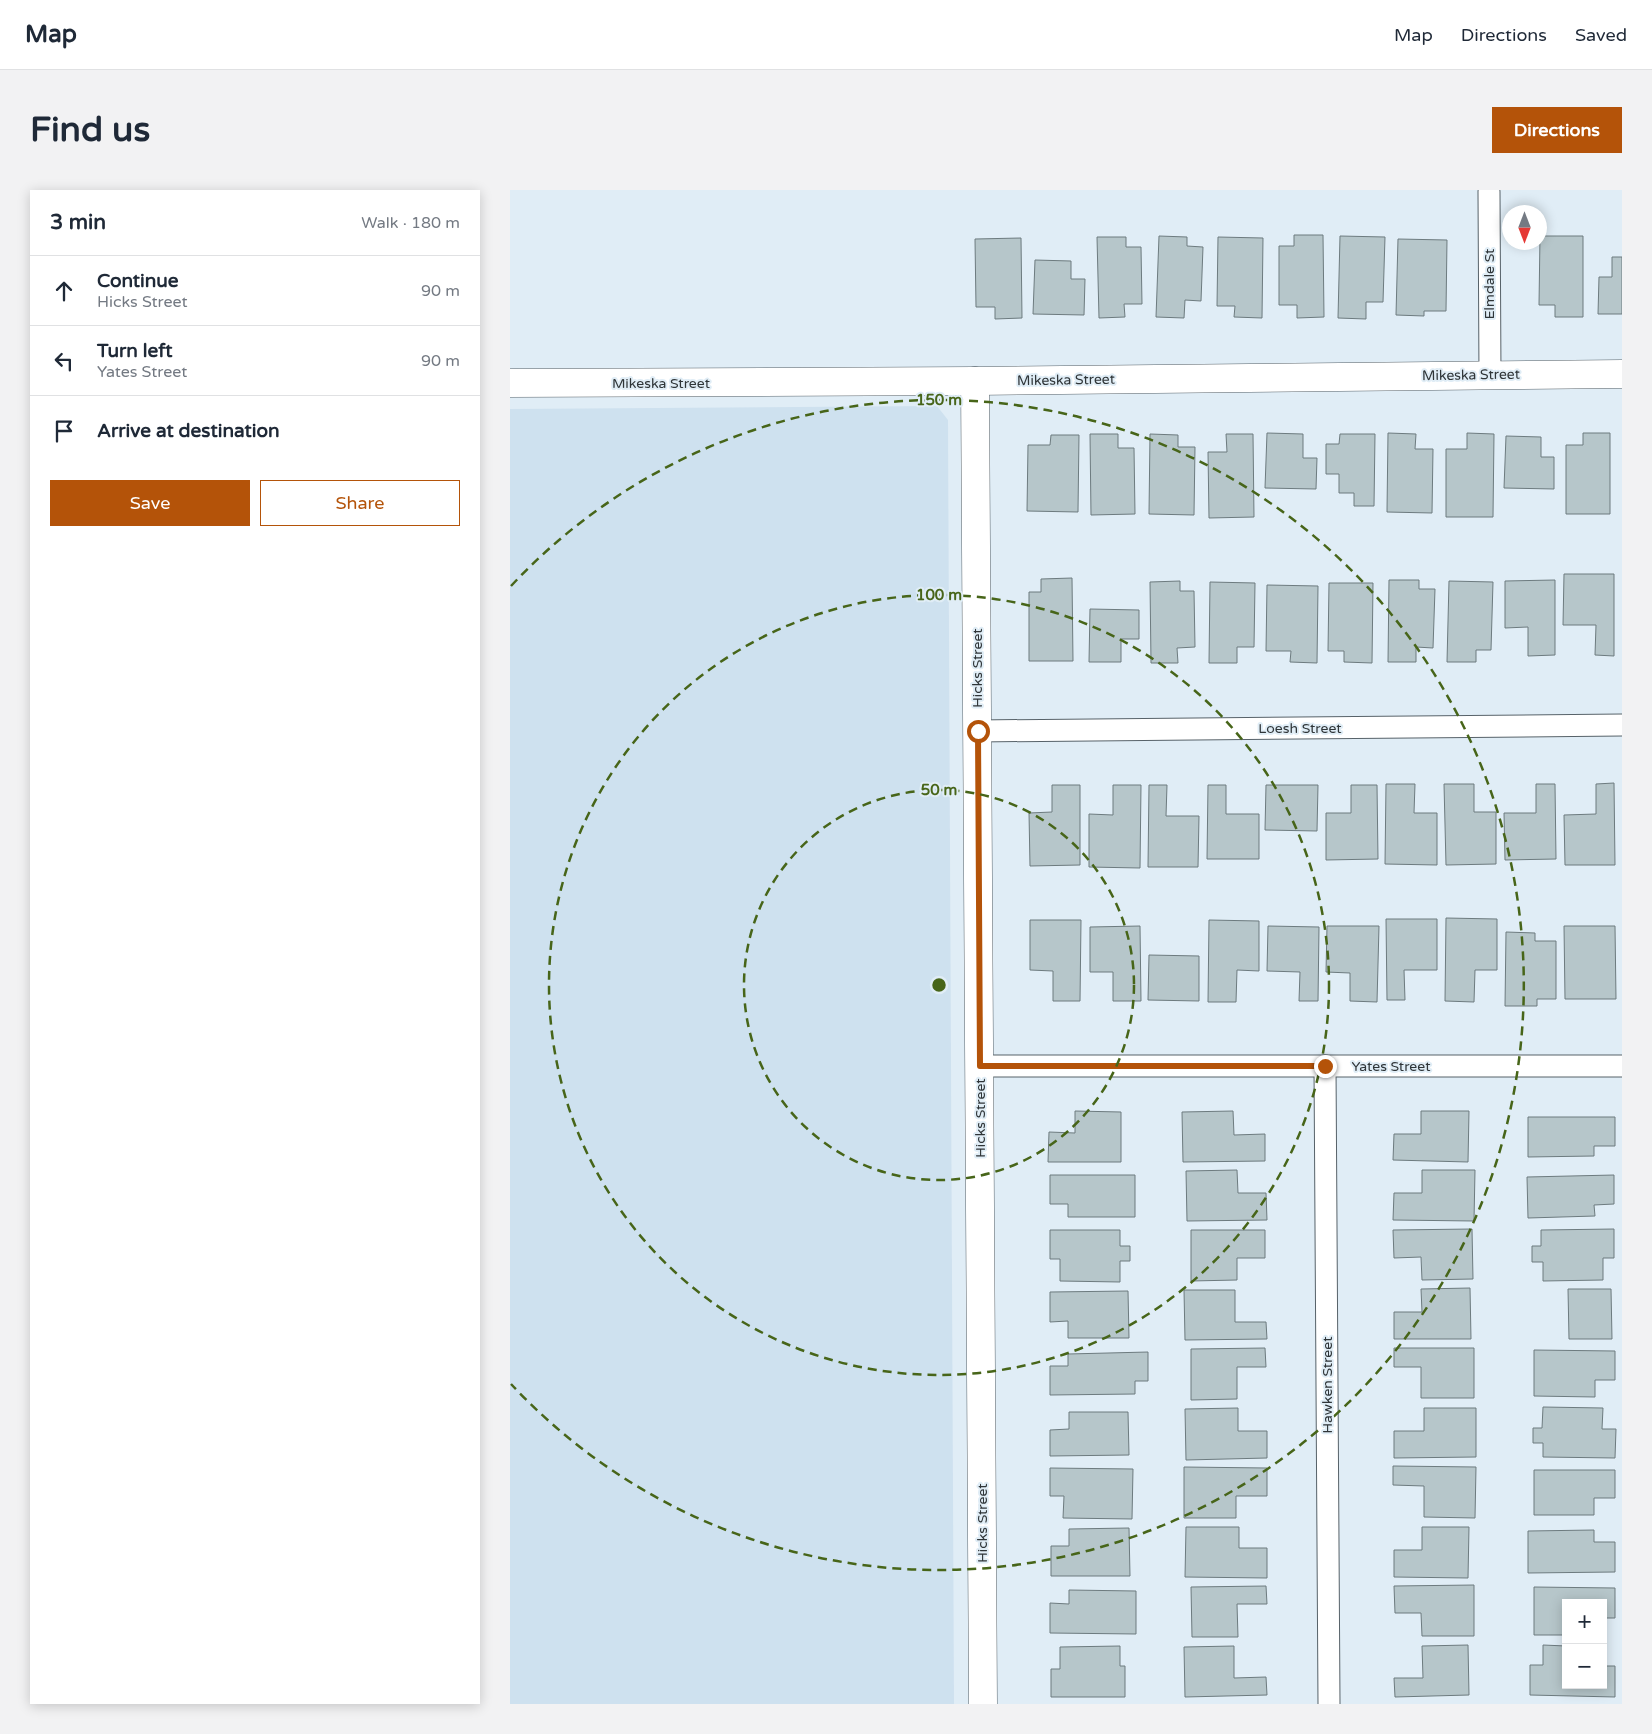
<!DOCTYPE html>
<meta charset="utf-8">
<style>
body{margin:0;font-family:"Varela Round",sans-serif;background:#f2f2f3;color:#1f2937}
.controls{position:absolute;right:15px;bottom:15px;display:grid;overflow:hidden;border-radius:0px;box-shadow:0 2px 12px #0003}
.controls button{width:45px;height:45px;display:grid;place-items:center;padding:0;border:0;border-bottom:1px solid #e0e1e3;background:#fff;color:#1f2937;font:25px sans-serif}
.compass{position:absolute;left:992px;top:15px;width:45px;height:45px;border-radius:50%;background:#fff;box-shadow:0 2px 12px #0003;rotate:180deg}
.stop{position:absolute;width:15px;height:15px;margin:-11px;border:4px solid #b45309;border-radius:50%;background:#fff}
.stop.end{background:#b45309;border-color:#fff;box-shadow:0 1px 5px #0008}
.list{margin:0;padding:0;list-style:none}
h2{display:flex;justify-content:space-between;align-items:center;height:65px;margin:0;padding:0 20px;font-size:21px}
h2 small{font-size:16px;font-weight:400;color:#747a83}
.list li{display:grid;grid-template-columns:32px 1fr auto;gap:15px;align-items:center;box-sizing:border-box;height:70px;padding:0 20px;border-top:1px solid #e0e1e3}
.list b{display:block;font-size:19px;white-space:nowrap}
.list p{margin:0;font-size:16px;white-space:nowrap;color:#747a83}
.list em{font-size:16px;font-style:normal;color:#747a83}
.actions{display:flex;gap:10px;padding:15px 20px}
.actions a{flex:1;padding:11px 0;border:1px solid #b45309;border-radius:0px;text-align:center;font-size:18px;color:#b45309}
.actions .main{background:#b45309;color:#fff}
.icon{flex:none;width:28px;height:28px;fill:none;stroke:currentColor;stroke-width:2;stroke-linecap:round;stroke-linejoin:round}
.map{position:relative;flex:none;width:1112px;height:1514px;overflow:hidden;border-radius:0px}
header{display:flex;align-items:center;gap:30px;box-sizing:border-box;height:70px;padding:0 25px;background:#fff;border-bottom:1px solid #e0e1e3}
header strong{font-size:24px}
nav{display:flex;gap:28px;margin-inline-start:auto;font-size:18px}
.intro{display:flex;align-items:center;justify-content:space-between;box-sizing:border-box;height:120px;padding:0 30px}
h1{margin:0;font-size:35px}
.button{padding:12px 22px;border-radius:0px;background:#b45309;color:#fff;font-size:18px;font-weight:700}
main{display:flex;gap:30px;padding:0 30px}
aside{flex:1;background:#fff;border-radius:0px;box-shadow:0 2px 12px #0003}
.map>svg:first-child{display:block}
.built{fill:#cee1ef}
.building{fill:#b6c6ca;stroke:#6d7b7f}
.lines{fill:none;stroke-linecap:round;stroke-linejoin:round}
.minor-casing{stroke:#576269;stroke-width:23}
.tertiary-casing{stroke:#576269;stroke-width:29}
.minor{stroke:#fff;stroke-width:21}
.tertiary{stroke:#fff;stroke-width:28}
.route{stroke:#b45309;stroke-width:6}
.ring{fill:none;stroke:#476519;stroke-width:2.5;stroke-dasharray:9 6}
.labels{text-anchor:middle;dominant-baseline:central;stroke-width:4;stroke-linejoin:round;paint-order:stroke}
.street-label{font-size:14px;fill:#2f3538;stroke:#e0edf6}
.centre{fill:#476519;stroke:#e0edf6;stroke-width:2.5}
.ring-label{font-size:15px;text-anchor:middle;font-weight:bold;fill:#476519;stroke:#e0edf6;stroke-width:4;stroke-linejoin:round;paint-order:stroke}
</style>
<header>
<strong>Map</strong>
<nav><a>Map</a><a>Directions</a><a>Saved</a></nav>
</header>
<div class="intro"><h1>Find us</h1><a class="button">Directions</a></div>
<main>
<aside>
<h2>3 min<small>Walk · 180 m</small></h2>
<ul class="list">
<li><svg class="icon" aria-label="ahead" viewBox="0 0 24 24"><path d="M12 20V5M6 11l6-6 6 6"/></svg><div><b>Continue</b><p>Hicks Street</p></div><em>90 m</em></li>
<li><svg class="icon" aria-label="left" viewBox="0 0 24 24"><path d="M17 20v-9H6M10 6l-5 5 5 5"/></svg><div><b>Turn left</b><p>Yates Street</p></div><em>90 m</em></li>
<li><svg class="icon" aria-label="arrive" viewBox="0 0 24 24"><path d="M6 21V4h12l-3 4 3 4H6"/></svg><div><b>Arrive at destination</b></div></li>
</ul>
<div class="actions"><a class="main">Save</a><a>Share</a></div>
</aside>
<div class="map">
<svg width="1112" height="1514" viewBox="0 0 1112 1514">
<rect width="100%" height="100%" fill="#e0edf6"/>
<polygon class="built" points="427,216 438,230 444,1514 0,1514 0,219"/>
<g class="building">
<polygon points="784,45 813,45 814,127 787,128 787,115 769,115 769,56 784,56"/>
<polygon points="649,46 677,47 677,56 693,57 691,111 675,110 674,128 646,127"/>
<polygon points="830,46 875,47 873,112 856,112 856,129 828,128"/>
<polygon points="1030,46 1073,46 1073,127 1045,127 1045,115 1029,115"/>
<polygon points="587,47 616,47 616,57 631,57 632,114 614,114 615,127 589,128"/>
<polygon points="708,47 753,48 752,128 724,127 725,116 707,116"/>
<polygon points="511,48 512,128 485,129 485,117 466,117 465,49"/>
<polygon points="888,49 937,50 936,121 914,121 914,126 886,125"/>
<polygon points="1102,67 1112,67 1112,124 1088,124 1089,87 1102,87"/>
<polygon points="525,70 561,71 561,89 575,89 574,125 523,124"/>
<polygon points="757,243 793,244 793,268 807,268 806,299 755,298"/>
<polygon points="878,243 906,244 905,259 923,259 922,323 877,322"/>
<polygon points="957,243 984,244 983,327 936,327 936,259 957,259"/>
<polygon points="1073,243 1100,243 1100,324 1056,324 1056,255 1073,255"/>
<polygon points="580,244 608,244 608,258 624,258 625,324 581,325"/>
<polygon points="640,244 668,245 668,257 685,257 684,325 639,324"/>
<polygon points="716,244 743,244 744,327 699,328 698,262 717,262"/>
<polygon points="830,244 865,244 864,316 844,316 844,303 829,303 829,284 816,284 816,254 829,254"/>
<polygon points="541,245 569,245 568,322 517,321 518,255 540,255"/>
<polygon points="996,246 1031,247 1031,267 1044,267 1044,299 994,298"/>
<polygon points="1054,384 1104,384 1104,466 1085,465 1086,435 1053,435"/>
<polygon points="562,388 563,471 519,471 519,402 531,402 531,389"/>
<polygon points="879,390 909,390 909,399 925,399 923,458 906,457 906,472 878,472"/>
<polygon points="1045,390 1045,465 1018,466 1018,437 995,438 995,391"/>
<polygon points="670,391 670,401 684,401 685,457 667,458 668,473 641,473 640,392"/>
<polygon points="939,391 983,392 981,460 966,460 966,472 937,472"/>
<polygon points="700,392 745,393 744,457 727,457 727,473 699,473"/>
<polygon points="819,393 863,393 862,473 834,472 834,461 818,461"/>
<polygon points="757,395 808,396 807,473 780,472 781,461 756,461"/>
<polygon points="580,419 629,420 629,449 611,449 611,472 579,472"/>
<polygon points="1104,593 1105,675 1055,675 1054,625 1086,624 1086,594"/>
<polygon points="876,594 905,594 904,623 927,623 927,675 875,674"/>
<polygon points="934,594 964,594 964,622 986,622 986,674 936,675"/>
<polygon points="1026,594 1045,594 1046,669 995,670 994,623 1026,623"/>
<polygon points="542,595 570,595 570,675 520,676 519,623 542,622"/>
<polygon points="603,595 631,595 630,678 579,677 579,624 603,625"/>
<polygon points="639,595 657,595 656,626 689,626 688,677 638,677"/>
<polygon points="698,595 716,595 716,624 749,624 749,669 697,669"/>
<polygon points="756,595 808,595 807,641 755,640"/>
<polygon points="841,595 867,595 868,669 816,670 816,623 841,623"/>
<polygon points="936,728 987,729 987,780 965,780 964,812 935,811"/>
<polygon points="876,729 927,729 927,780 894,780 895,810 877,810"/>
<polygon points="520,730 571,730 570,811 543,811 543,781 520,780"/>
<polygon points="699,730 749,731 749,781 727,780 726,812 698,812"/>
<polygon points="630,736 631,811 603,811 603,782 580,782 580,737"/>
<polygon points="758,736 809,737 808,811 789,811 790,782 757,781"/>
<polygon points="817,736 869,736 867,812 840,811 840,783 816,782"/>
<polygon points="1054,736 1105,736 1106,809 1055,809"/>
<polygon points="996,742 1025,743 1025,751 1046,751 1046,809 1027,809 1027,816 995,816"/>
<polygon points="639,765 689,766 689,811 638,810"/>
<polygon points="565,921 611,922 611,972 538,972 539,942 565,943"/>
<polygon points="723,921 724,945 755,944 755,971 673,972 672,922"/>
<polygon points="911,921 959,921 958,972 883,970 884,944 911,944"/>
<polygon points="1018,927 1105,927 1105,956 1084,956 1084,966 1018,967"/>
<polygon points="727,980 728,1003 756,1003 757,1030 677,1031 676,981"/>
<polygon points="912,980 965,980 964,1031 883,1030 884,1003 912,1003"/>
<polygon points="540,985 625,985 625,1027 558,1027 558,1014 540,1014"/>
<polygon points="1104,985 1104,1014 1084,1015 1085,1026 1018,1028 1017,987"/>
<polygon points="962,1039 963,1089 912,1090 911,1067 884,1068 883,1040"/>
<polygon points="1104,1039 1104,1068 1093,1068 1093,1090 1033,1091 1033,1072 1022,1072 1022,1056 1031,1056 1031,1040"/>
<polygon points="540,1040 610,1040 610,1056 620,1056 620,1071 610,1071 610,1092 550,1091 550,1069 540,1069"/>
<polygon points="681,1040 755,1040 755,1068 727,1068 727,1090 681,1091"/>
<polygon points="960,1098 961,1149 884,1149 884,1122 912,1122 911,1099"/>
<polygon points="1058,1099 1101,1099 1102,1149 1059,1149"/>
<polygon points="674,1100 725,1100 725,1132 756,1132 757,1149 675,1150"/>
<polygon points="618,1101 619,1148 558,1148 558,1131 540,1132 540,1102"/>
<polygon points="755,1158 756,1177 727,1177 727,1209 681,1210 681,1159"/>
<polygon points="884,1158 964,1158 964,1208 911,1208 911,1177 884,1177"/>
<polygon points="1024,1160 1105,1161 1105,1190 1085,1190 1085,1207 1024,1206"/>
<polygon points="638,1162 638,1191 625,1191 625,1204 540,1205 540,1176 558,1176 558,1164"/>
<polygon points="1033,1217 1093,1218 1092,1239 1106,1239 1105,1268 1033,1267 1033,1253 1023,1253 1023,1238 1032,1238"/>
<polygon points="728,1218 728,1241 757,1241 757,1268 676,1270 675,1219"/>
<polygon points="914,1218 966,1218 966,1267 884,1268 884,1241 914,1241"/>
<polygon points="559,1222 618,1222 619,1265 540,1266 540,1240 559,1239"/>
<polygon points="883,1276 966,1277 965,1328 914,1327 914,1296 883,1295"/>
<polygon points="674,1277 757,1278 757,1306 726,1306 726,1328 674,1328"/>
<polygon points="540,1278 623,1279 622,1329 553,1328 554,1306 540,1306"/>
<polygon points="1024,1280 1105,1280 1105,1308 1084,1308 1084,1325 1024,1325"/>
<polygon points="676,1337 729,1337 729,1358 757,1358 757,1388 675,1387"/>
<polygon points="912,1337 959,1337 958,1388 884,1387 884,1360 912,1360"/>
<polygon points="619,1338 620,1386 541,1386 541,1356 559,1356 559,1339"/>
<polygon points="1084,1340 1084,1352 1105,1352 1105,1382 1018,1383 1018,1341"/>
<polygon points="964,1395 964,1446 912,1446 911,1423 885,1423 884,1396"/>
<polygon points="756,1396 757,1414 727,1414 728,1447 682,1447 681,1397"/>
<polygon points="1024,1397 1105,1398 1105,1428 1093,1428 1093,1413 1056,1413 1056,1445 1024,1445"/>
<polygon points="559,1400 626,1401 626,1444 540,1443 540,1413 559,1414"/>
<polygon points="958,1455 959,1505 885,1507 884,1488 913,1488 912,1456"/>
<polygon points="1033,1455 1056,1456 1056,1495 1093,1495 1093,1476 1105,1476 1105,1507 1020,1505 1020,1475 1033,1475"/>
<polygon points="610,1456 610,1476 615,1476 615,1507 541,1507 541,1479 550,1479 550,1457"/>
<polygon points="724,1456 724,1488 756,1487 757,1505 675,1507 674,1457"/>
</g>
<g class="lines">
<defs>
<g id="minor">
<polyline points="979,2 980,185"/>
<polyline points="467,541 1112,535"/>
<polyline points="470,876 1112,876"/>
<polyline points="815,876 819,1514"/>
</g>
<g id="tertiary">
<polyline points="465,191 473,1514"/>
<polyline points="0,193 465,191 1112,184"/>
</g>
</defs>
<use href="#minor" class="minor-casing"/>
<use href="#tertiary" class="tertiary-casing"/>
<use href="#minor" class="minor"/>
<use href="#tertiary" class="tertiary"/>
</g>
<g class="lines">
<polyline class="route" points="468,541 470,876 815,876"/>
</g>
<g class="ring">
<circle cx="429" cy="795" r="195"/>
<circle cx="429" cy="795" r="390"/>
<path d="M1 396A585 585 0 1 1 1 1194"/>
</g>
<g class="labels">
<g class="street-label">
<text transform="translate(979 94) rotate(-90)">Elmdale St</text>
<text transform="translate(961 185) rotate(-1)">Mikeska Street</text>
<text transform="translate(556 190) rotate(-1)">Mikeska Street</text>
<text x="151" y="193">Mikeska Street</text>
<text transform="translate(467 478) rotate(-90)">Hicks Street</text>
<text x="790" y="538">Loesh Street</text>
<text x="881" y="876">Yates Street</text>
<text transform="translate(470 928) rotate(-90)">Hicks Street</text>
<text transform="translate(817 1195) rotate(-90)">Hawken Street</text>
<text transform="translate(472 1333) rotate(-90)">Hicks Street</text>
</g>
</g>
<circle cx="429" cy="795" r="8" class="centre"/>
<g class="ring-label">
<text x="429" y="215">150 m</text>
<text x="429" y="410">100 m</text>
<text x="429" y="605">50 m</text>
</g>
</svg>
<div class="controls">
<button>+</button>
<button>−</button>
</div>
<svg class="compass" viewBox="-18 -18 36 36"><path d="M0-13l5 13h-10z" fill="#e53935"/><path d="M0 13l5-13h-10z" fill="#747a83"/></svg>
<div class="stop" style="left:468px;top:541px"></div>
<div class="stop end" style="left:815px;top:876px"></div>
</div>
</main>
